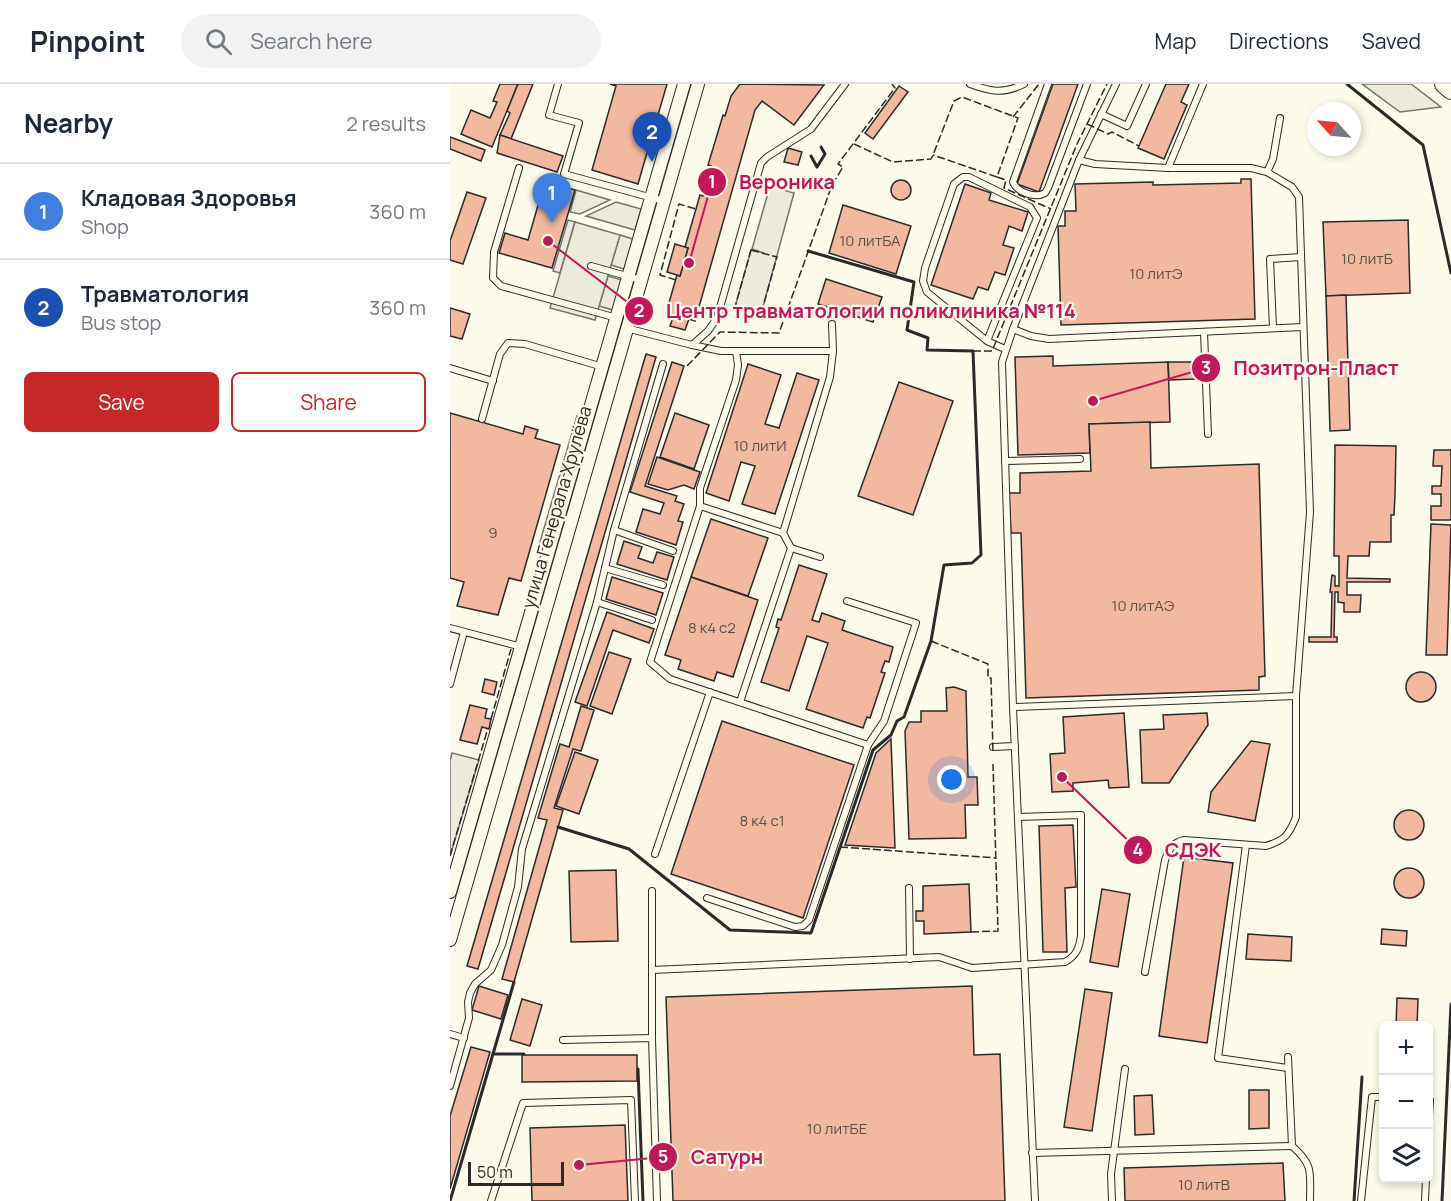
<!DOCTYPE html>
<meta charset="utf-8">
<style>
body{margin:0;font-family:Manrope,sans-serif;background:#f2f2f3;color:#1f2937}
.controls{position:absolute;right:18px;bottom:18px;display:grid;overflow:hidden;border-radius:9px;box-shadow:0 3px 9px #0003}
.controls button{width:54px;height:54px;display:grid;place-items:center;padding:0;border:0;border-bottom:2px solid #e0e1e3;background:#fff;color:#1f2937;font:30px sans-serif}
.compass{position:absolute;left:857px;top:18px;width:54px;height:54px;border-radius:50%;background:#fff;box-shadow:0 3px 9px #0003;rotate:297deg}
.scale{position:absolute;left:18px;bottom:15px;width:96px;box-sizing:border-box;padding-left:6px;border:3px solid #2b2b2b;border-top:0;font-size:16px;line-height:21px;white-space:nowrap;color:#2b2b2b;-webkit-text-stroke:4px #fdfbea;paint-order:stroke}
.you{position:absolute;left:502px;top:696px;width:21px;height:21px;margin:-15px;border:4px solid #fff;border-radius:50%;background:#1a73e8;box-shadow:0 0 0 9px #1a73e833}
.badge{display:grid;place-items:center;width:39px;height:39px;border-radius:50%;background:#c62828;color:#fff;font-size:20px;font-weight:700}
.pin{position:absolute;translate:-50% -50px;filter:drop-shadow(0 2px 3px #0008)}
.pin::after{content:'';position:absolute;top:32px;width:21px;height:18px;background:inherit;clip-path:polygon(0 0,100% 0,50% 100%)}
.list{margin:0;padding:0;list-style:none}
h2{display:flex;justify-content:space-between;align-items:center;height:78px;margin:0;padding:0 24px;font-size:26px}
h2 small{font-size:20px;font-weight:400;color:#747a83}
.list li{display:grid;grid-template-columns:39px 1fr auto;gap:18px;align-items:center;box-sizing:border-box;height:96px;padding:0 24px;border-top:2px solid #e0e1e3}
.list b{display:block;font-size:22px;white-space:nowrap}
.list p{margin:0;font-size:20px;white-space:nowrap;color:#747a83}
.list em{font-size:20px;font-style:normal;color:#747a83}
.actions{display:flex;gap:12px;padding:18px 24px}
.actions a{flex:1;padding:14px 0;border:2px solid #c62828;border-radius:9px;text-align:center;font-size:21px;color:#c62828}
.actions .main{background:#c62828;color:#fff}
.icon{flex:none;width:33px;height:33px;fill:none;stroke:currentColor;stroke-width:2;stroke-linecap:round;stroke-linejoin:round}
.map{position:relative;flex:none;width:1001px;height:1117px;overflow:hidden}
header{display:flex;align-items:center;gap:36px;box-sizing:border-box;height:84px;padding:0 30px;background:#fff;border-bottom:2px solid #e0e1e3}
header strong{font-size:28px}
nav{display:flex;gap:33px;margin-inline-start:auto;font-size:21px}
.search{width:420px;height:54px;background:#f2f2f3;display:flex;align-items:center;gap:15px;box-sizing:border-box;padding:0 21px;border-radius:33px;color:#747a83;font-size:22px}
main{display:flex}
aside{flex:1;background:#fff}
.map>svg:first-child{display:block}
.green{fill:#ecebdb;stroke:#74746e;stroke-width:1.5}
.parking{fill:#eceadb;stroke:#74746e;stroke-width:1.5}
.building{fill:#f2b8a0;stroke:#2b2b2b;stroke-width:1.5}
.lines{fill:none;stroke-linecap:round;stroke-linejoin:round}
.service-casing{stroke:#2b2b2b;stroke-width:8}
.minor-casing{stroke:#2b2b2b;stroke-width:14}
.primary-casing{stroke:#2b2b2b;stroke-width:20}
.service{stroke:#fdfbea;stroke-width:6}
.minor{stroke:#fdfbea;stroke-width:12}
.primary{stroke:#fdfbea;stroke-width:18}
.fence{stroke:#2b2b2b;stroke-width:1.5;stroke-dasharray:8 3;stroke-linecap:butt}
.wall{stroke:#2b2b2b;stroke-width:3}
.labels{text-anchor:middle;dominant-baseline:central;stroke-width:4.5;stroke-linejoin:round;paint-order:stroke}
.number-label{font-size:15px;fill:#5d4e48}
.street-label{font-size:18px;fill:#2b2b2b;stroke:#fdfbea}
.leader{fill:none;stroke:#c2185b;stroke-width:2}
.callout-dot{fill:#c2185b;stroke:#fdfbea;stroke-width:2}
.mark-label{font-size:18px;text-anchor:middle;font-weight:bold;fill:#fff}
.callout-label{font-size:20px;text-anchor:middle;font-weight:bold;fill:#c2185b;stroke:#fdfbea;stroke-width:4.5;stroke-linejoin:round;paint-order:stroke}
</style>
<header>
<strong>Pinpoint</strong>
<div class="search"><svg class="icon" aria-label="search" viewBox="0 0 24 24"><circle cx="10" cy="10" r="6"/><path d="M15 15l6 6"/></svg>Search here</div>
<nav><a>Map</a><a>Directions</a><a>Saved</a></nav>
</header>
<main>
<aside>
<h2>Nearby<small>2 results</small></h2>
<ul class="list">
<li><span class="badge" style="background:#3f7fe0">1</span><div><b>Кладовая Здоровья</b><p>Shop</p></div><em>360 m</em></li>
<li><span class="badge" style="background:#1a4fb4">2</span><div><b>Травматология</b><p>Bus stop</p></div><em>360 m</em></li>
</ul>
<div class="actions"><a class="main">Save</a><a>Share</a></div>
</aside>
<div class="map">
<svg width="1001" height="1117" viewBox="0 0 1001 1117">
<rect width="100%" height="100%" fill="#fdfbea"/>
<g class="green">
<polygon points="912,0 961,0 991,23 950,28"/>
<polygon points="320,102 344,109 311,230 285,223 301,166 314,169 302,165"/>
<polygon points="126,106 160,116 130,130 120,128"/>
<polygon points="166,118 191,125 185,146 136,132"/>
<polygon points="118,136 125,138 110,189 103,187"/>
<polygon points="170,151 183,155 174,185 161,181"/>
<polygon points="158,192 172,196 163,226 149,222"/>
<polygon points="2,669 29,676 0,772 0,677"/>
</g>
<g class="parking">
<polygon points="125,138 170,151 145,236 100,224"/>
<polygon points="127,332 133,334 97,460 90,458"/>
</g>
<g class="building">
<polygon points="50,0 68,0 42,63 11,50 21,26 40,34 47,18 43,17"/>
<polygon points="68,0 83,0 61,55 50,51 60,29 57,27"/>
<polygon points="160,0 217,0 188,100 142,86 166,2"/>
<polygon points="290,0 374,1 344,41 312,17 305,26 245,237 239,235 235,246 220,242 224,231 216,229 227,191 230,192 238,164 235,163 250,111 253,112 261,82 258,81 273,31 275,32 281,12"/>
<polygon points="603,0 628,0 589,108 567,100"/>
<polygon points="716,0 739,0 731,18 737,21 714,75 688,64"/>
<polygon points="449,2 458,8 423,55 415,49"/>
<polygon points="50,51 113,72 107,88 47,69"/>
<polygon points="0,53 35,66 31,77 0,65"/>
<polygon points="338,64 352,68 348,81 334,78"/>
<polygon points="791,95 801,95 805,235 611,241 608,142 615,142 615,127 626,127 625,100 703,98 703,101 791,99"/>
<circle cx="451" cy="106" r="10"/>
<polygon points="95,97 125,106 102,184 49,169 55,149 78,156"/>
<polygon points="515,100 541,109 539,116 578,128 572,147 559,142 553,161 564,164 555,191 545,188 538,206 528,203 523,215 481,201"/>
<polygon points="17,108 36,114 13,180 0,176 0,157"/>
<polygon points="393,121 461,142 446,190 379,169"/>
<polygon points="958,136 960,209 876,212 873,138"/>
<polygon points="225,160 238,164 230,192 217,188"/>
<polygon points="376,195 432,213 423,238 368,220"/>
<polygon points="896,211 900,346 880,347 876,212"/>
<polygon points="0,224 20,230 12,255 0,252"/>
<polygon points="196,270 206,273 28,885 17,882"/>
<polygon points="603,272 603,282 718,278 720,338 639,340 640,369 568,371 565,273"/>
<polygon points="222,278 234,282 195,402 227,412 225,417 234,420 228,437 233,438 226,461 186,448 193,425 210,430 214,419 180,408"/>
<polygon points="718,278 744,278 745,295 719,296"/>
<polygon points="298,280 331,291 315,340 329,344 347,289 369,296 325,430 292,420 305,382 291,378 279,417 256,409"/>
<polygon points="449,298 503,317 463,431 408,412"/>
<polygon points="0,329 73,350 75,342 88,346 85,354 110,361 71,497 59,494 48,531 7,522 14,498 0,494"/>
<polygon points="225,329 259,341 244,385 210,373"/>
<polygon points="700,338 701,384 809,380 815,592 809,593 809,606 576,614 571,449 561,449 559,409 570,409 570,389 641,387 639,340"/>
<polygon points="885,361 946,362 945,411 944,431 941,431 941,458 920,458 919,472 898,472 897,494 940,495 940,498 897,498 897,511 911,511 910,528 894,528 894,519 888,518 888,508 885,508 884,553 887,553 887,558 859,558 859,553 881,553 882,508 880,508 882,491 885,492 885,502 889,502 889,472 884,472"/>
<polygon points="984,366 1001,366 1001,436 981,436 981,422 991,422 991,410 982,410 982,402 991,402 992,382 983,382"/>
<polygon points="207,373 250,388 244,405 234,401 218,406 198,400"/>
<polygon points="261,435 318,454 298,512 241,493"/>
<polygon points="981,440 1001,441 997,571 976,571"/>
<polygon points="174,457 192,463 188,474 203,479 207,468 224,473 217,496 167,480"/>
<polygon points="349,481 377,490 362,536 369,538 372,529 395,537 392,546 443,563 439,578 435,577 431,588 435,589 420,634 417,633 413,644 356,625 378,559 357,552 339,607 311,598 329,544 326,543 328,535 331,536"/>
<polygon points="162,493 213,509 206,531 156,515"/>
<polygon points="241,493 308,516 283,593 267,588 264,597 228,585 231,576 215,571"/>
<polygon points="157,528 204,545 199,559 163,546 137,622 125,618"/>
<polygon points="159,568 181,575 162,630 140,622"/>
<circle cx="971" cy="603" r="15"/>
<polygon points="35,595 47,598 44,611 32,608"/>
<polygon points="504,603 516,607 518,693 527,693 528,721 515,721 516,754 459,755 455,647 459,638 471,638 471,627 497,627 496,604"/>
<polygon points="20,621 37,625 35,634 41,635 39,645 32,643 27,660 10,656"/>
<polygon points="131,622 144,626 131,667 123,665 104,724 113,726 64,898 52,895 97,736 88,734 110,660 119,663"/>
<polygon points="674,629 679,703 659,704 658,696 623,699 623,707 602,708 600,670 615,669 613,633"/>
<polygon points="757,629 758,641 719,699 692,699 690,646 714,645 713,631"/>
<polygon points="272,637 404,681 353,834 221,790"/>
<polygon points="441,655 445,764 395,761 426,669"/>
<polygon points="801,657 820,660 805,737 758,728 761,708"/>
<polygon points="125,668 148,676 129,730 106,722"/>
<circle cx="959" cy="741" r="15"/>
<polygon points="623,741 626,803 615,804 617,868 593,868 589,742"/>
<polygon points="734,773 783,779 757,959 709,952"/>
<circle cx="959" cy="799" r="15"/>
<polygon points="166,786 168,857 121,858 119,787"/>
<polygon points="519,800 521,848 474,850 474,837 466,837 466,827 473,827 473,802"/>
<polygon points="652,805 680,810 668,883 640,878"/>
<polygon points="932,845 957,847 956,862 931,860"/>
<polygon points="798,850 842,853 841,877 796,875"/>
<polygon points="29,902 58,911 51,935 22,926"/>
<polygon points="522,902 524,971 550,970 555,1117 223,1117 216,913"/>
<polygon points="635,905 662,909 642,1047 614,1043"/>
<polygon points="947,914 968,915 967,942 946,942"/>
<polygon points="72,915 92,921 80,962 60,956"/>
<polygon points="21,963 40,968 0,1105 0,1032"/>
<polygon points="72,971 187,971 187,997 72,998"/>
<polygon points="799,1006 819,1006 819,1044 799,1045"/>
<polygon points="702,1011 704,1050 685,1051 684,1012"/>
<polygon points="175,1041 178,1117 82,1117 80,1044"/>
<polygon points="833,1079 835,1117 675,1117 674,1084"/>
</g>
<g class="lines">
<defs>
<g id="service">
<polyline points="108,0 99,31 129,39 114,90 214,117"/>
<path d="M520 0C542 8 553 10 574 0"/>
<path d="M598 0 563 98C567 108 585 115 595 109L598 104 637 0"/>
<polyline points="651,30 677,42 696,0"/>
<path d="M629 76 645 80 718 84H801L817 88 842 103 849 113 860 428 846 612V733C839 751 835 756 816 762L734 756C722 759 719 765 715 776L695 888"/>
<polyline points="69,84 44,168 43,194 51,202 167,234"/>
<polyline points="718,84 753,0"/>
<polyline points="817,88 823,75 830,34"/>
<polyline points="141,182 191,196"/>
<polyline points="176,244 242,261 258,247 267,234 311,79 317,73 361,45 395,0"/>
<polyline points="823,244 820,175 851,173"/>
<polyline points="563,245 581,252 599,255 853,243"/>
<polyline points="754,248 758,350"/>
<polyline points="537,257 587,134 580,123 519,93 513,93 504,100 475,184 473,197 477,208 537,257 555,265"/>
<polyline points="242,261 271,267 383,267"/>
<polyline points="0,284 43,297"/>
<polyline points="32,335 50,270 58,259 75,260 153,283"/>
<polyline points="555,377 630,375"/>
<polyline points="250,422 333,449"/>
<polyline points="164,446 223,467"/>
<polyline points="341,464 370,473"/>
<polyline points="155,484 213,501"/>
<polyline points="397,517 466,539 434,637 418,661"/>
<polyline points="147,518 202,536"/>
<polyline points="0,544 72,563"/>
<polyline points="0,600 14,548"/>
<polyline points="290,618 341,464 333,449 380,293 383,267 382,240"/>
<polyline points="563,623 846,612"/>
<polyline points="543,663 565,662"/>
<polyline points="796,761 768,974 838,984"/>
<polyline points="205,770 260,608"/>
<polyline points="459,804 460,875"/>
<path d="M202 807V886L489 873 522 884 615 878C626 872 629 865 631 852V731L568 733"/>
<polyline points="257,814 345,843 353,842 359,836 418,661 220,595 200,578 250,422 250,404 286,296 288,281 286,267"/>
<polyline points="202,886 202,954"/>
<polyline points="0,950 14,954"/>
<polyline points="113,956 202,954 207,1117"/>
<path d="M838 973 842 1062C864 1081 860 1089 860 1117"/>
<polyline points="0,1002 19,934 18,918 20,909 25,900 41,886 52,861 68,803 72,765 147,518 164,446 213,280"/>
<polyline points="978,1016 980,1016 978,1047"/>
<polyline points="582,1069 842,1062"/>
<polyline points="41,1117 73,1019 181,1016 185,1117"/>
<polyline points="585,1117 563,623 552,278 563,245 629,76 666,0"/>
<polyline points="662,1117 661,1090 675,985"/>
<polyline points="911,1117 922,1013 934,1013"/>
<polyline points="975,1117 976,1094"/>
</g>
<g id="minor">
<polyline points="0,808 234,0"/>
<polyline points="0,856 248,0"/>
</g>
<polyline id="primary" points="994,0 1001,6"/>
</defs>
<use href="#service" class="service-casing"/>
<use href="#minor" class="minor-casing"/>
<use href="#primary" class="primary-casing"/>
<use href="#service" class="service"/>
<use href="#minor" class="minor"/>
<use href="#primary" class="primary"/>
<g class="fence">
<polyline points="563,33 589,0"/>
<polyline points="637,40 658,50 662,48 689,62"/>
<polyline points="404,60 443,78 481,75 483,71 504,17 512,13 568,34 547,93 483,71"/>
<polyline points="547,93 556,96 554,104 601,125"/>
<polygon points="301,166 327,173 311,230 285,223"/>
<polyline points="226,196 210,191 229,120 246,125"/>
<polyline points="523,267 542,267 627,60 657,0"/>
<polyline points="237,282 270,248 329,249 382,101 393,83 388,80 445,4 442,0"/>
<polyline points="481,557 538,580 538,594 541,594 543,669"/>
<polyline points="41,635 61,565"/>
<polyline points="390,763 546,774"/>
<polyline points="0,772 38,644"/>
<polyline points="521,848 548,847 543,680"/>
</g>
<g class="wall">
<polyline points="897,0 973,61 1001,189"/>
<polyline points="361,72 367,83 375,70 371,63"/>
<polyline points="108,743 179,765 280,846 361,849 423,666 441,651 447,637 454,633 481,557 494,481 522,479 531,471 523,267 477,266 478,254 457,246 464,198 358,167"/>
<polyline points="43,970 64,898"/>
<polyline points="188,985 193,1117"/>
<polyline points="0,1117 43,970 74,970"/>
<polyline points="904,1117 912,993"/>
<polyline points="992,1117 1001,920"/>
</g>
</g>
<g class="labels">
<g class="number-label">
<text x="420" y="156">10 литБА</text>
<text x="917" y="174">10 литБ</text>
<text x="706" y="189">10 литЭ</text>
<text x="310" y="361">10 литИ</text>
<text x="43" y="448">9</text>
<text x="693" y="521">10 литАЭ</text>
<text x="262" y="543">8 к4 с2</text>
<text x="312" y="736">8 к4 с1</text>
<text x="387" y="1044">10 литБЕ</text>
<text x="754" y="1100">10 литВ</text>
</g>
<g class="street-label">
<text transform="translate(106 423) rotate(-74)">улица Генерала Хрулёва</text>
</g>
</g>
<path class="leader" d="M239 179L262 98M98 157L189 227M643 317L756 284M612 693L688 766M129 1081L213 1073"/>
<g class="callout-dot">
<circle cx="239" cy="179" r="6"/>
<circle cx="98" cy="157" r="6"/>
<circle cx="643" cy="317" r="6"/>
<circle cx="612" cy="693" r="6"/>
<circle cx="129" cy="1081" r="6"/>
<circle cx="262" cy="98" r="15"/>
<circle cx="189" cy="227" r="15"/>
<circle cx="756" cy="284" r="15"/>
<circle cx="688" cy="766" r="15"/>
<circle cx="213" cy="1073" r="15"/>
</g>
<g class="mark-label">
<text x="262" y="104">1</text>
<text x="189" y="233">2</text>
<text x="756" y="290">3</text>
<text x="688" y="772">4</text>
<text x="213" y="1079">5</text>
</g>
<g class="callout-label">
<text x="337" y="105">Вероника</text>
<text x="421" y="234">Центр травматологии поликлиника №114</text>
<text x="866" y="291">Позитрон-Пласт</text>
<text x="743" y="773">СДЭК</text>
<text x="277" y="1080">Сатурн</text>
</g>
</svg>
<div class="controls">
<button>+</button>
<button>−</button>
<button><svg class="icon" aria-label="layers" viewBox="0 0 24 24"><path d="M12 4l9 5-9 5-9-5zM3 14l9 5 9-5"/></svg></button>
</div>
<svg class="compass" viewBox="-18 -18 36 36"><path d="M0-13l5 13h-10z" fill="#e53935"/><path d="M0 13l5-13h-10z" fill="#747a83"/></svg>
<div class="scale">50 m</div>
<div class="you"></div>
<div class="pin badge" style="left:102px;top:139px;background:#3f7fe0">1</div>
<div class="pin badge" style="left:202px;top:78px;background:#1a4fb4">2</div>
</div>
</main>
